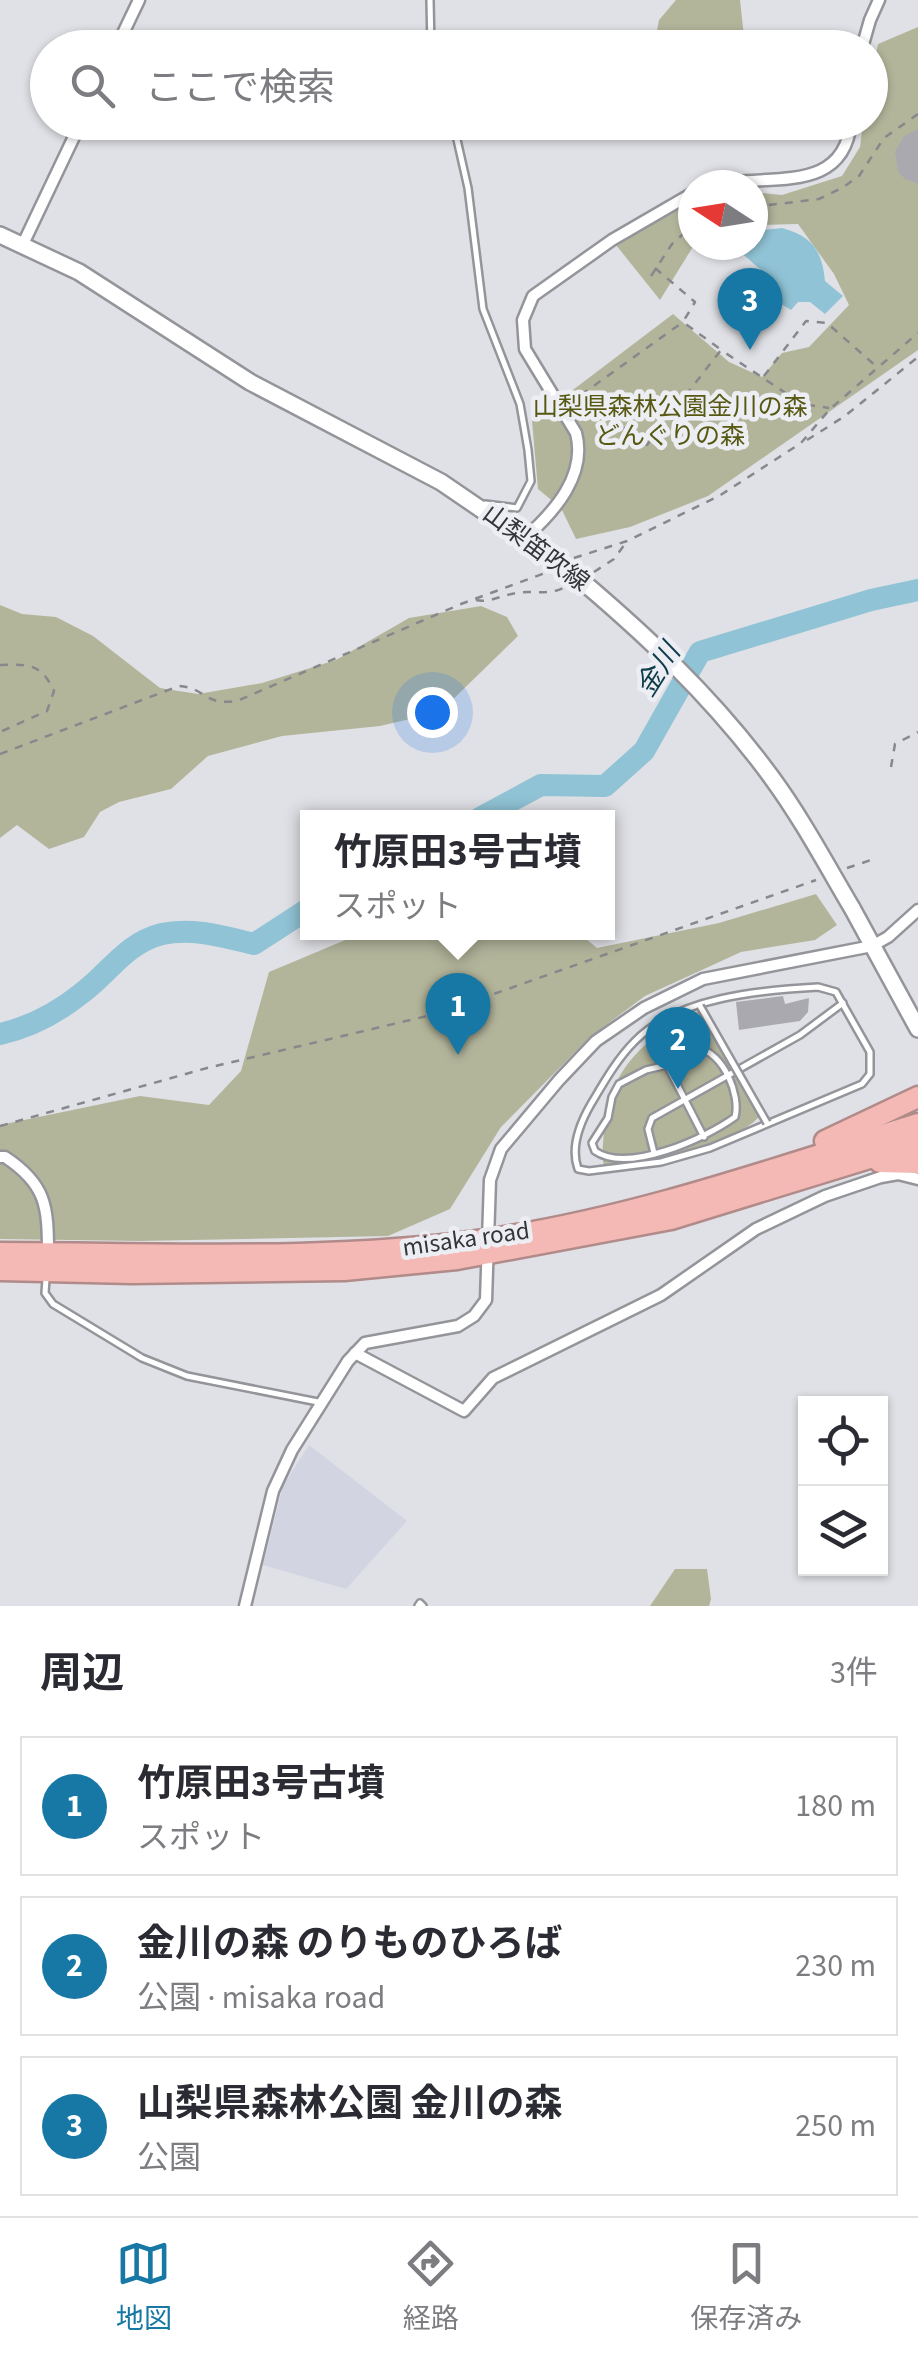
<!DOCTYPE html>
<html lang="ja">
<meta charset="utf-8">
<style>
body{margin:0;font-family:"Source Sans 3","Noto Sans JP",sans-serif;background:#f2f2f3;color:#2b2b33}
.controls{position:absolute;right:30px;bottom:30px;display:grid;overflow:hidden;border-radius:0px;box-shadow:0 2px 8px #0004}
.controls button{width:90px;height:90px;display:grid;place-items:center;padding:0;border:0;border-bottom:2px solid #e1e1e2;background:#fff;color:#2b2b33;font:50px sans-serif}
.compass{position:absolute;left:678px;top:170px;width:90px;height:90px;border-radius:50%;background:#fff;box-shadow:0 2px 8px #0004;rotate:282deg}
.you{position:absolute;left:432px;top:712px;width:35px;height:35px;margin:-25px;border:8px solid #fff;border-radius:50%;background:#1a73e8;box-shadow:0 0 0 15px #1a73e833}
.badge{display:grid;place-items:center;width:65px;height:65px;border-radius:50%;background:#1778a5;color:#fff;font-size:32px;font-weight:700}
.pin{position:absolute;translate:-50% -82px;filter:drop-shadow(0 2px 5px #0008)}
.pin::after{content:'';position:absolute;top:52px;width:35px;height:30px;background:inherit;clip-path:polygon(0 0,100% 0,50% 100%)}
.popup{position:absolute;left:300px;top:810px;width:315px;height:130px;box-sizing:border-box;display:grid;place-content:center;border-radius:0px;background:#fff;filter:drop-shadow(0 2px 8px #0005);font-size:32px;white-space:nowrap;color:#7c7c81}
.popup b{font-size:38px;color:#2b2b33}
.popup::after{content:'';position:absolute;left:50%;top:100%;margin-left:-20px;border:20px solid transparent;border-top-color:#fff}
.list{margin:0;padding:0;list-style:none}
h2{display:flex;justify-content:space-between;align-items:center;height:130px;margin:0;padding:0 40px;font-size:42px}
h2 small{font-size:32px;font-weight:400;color:#7c7c81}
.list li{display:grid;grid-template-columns:65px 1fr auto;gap:30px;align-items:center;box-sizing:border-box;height:140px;margin:0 20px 20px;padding:0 20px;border:2px solid #e1e1e2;border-radius:0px}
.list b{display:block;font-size:38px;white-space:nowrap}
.list p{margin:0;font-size:32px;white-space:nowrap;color:#7c7c81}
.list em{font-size:32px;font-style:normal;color:#7c7c81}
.icon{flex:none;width:55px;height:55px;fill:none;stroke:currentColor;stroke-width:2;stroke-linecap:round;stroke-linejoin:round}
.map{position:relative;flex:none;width:918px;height:1606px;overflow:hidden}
.search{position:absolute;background:#fff;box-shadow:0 2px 8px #0004;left:30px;right:30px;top:30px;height:110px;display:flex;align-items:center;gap:25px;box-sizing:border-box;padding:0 35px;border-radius:55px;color:#7c7c81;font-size:38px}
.sheet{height:610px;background:#fff}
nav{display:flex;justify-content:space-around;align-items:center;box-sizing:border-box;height:140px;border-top:2px solid #e1e1e2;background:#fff;font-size:28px;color:#7c7c81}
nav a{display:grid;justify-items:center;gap:5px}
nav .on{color:#1778a5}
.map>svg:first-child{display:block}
.built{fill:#d2d4e1}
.green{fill:#b3b59b}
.water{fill:#90c3d5}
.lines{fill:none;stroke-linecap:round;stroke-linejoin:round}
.river{stroke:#90c3d5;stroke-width:22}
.building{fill:#aaa9af}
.lane-casing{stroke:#94959a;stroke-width:10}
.street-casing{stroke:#94959a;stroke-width:15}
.secondary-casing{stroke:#94959a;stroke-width:20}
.highway-casing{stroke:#b18b89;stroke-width:25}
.path{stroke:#87888b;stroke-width:2.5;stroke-dasharray:8 8;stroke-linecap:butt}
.lane{stroke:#fff;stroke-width:5}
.street{stroke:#fff;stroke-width:10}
.secondary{stroke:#fff;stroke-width:15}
.highway{stroke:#f5b9b5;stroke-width:20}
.lane-bridge-casing{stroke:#94959a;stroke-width:10;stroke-linecap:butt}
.secondary-bridge-casing{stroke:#94959a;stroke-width:20;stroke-linecap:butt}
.lane-bridge{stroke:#fff;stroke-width:5}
.secondary-bridge{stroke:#fff;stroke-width:15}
.labels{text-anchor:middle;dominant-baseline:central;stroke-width:9;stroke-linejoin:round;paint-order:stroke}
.park-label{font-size:25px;fill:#575913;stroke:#edeef4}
.street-label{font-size:25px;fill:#343537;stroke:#edeef4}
.water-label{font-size:28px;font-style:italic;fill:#0f3c4a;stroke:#edeef4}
</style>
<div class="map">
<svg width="918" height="1606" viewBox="0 0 918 1606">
<rect width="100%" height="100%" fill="#e0e1e6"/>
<polygon class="built" points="309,1445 407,1521 346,1589 263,1565 283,1486"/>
<g class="green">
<polygon points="676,0 740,0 744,37 733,47 654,47 659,20"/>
<polygon points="918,27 918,350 708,496 630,527 576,539 561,508 538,489 532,421 673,314 729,362 762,377 782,353 809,347 849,305 834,274 798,224 758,225 753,229 753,192 782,195 842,176 860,147 863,123 870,122 871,77 878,44"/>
<polygon points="693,202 694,245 660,300 612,240"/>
<polygon points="0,605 22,614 56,617 93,636 160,688 198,694 262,683 336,660 409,618 481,606 507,617 518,636 440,712 380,726 282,736 208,756 171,789 119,802 100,812 84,837 49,849 17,825 0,838"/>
<polygon points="816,894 837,925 815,940 741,952 645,996 590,1037 501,1127 450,1209 388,1236 140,1241 0,1239 0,1125 140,1096 209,1105 241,1071 269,972 362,933 579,933 597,948 719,923"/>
<path d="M693 1012H700L759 1117C727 1150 650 1159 605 1170 601 1157 603 1145 604 1131 609 1070 642 1041 693 1012Z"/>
<polygon points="675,1569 707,1569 711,1599 709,1606 650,1606"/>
</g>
<path class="water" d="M782 228C812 236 822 250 825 281L843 296 825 314 810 302H798L791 310 753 287 762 271 737 249 741 245H753V236L764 230Z"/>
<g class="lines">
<g class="river">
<polyline points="480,818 541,785 605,786 644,751 700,652 871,600 918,590"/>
<path d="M0 1034C31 1027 57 1013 82 993 110 972 126 943 162 934 192 927 225 937 254 944L308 909"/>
</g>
</g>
<g class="building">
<polygon points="918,129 918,184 904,178 898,171 895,152 904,136"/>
<polygon points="783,996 785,1004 809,998 808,1012 800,1021 739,1030 736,1002"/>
</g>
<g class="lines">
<defs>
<g id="lane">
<polyline points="430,0 431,48"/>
<polyline points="453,122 468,188 483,309 520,404 528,450 531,481 517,508 485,504"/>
<path d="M818 987 836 992 870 1052V1074L862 1084 710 1148 661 1162 589 1171 578 1169C570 1147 580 1123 591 1104 604 1082 617 1059 635 1041 678 997 761 990 818 987Z"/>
<path d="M698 1030 663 1049 667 1065 646 1070 619 1084 612 1097 608 1118 592 1143 595 1151C628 1174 706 1138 735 1117 741 1096 723 1052 699 1049L667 1065 704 1137"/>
<polyline points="654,1153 648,1129 652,1118 800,1035 843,1003"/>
<polyline points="46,1279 45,1293 53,1304 142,1358 187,1376 318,1402"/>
<polyline points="418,1606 420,1603 423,1606"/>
</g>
<g id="street">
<polyline points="116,48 139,0"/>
<polyline points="862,48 870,20 879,0"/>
<path d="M716 185C767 173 844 196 851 122"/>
<polyline points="23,244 81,122"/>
<path d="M526 537C555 511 587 475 576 433L525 349 523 320 533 296 612 240 693 193"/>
<path d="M0 1157H5C46 1184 48 1206 48 1253"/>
<polyline points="355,1353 464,1411 493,1378 661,1295 756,1229 825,1196 881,1177 898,1174 918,1179"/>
<polyline points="245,1606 273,1491 292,1450 348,1361 365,1343 458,1326 474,1316 486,1300 490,1180 501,1149 559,1080 596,1041 644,1008 703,979 872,946 888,937 918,910"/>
</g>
<g id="secondary">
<polyline points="0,235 79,272 250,382 441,482 564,566"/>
<polyline points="852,908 918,1029"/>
</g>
<g id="highway">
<polyline points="825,1141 918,1097"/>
<polyline points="880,1162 918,1163"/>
<path d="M0 1253C162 1253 325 1262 485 1240 633 1219 776 1168 918 1124"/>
<polyline points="0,1270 132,1273 344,1270 457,1259 671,1219 918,1143"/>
</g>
</defs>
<use href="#lane" class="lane-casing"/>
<use href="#street" class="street-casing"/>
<use href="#secondary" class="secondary-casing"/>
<use href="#highway" class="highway-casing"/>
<g class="path">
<polyline points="753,207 819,199 842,188 859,176 884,138 918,114"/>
<polyline points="655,268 695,302 683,322 720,349"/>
<polyline points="651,276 672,244 693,225"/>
<polyline points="764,376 806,321 827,323 877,367"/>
<polyline points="581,395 683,322"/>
<polyline points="570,404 580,395 647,445 721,350 802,404 829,408"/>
<polyline points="807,440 845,416 918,357"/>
<polyline points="574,558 627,541 719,496 801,443 830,409 918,333"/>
<polyline points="594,572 614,559 627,541"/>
<path d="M476 600C490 603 502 595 516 593 533 590 549 596 565 587"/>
<path d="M0 665C28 664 41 663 54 691L47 711 0 732"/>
<path d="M0 754 179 686C206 688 204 706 237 701L461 604 545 573"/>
<polyline points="891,767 895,744 918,732"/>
<polyline points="847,868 877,858"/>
<polyline points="0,1126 207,1068 440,1013 816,880"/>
</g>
<use href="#lane" class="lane"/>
<use href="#street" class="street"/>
<use href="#secondary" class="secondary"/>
<use href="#highway" class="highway"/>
<defs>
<polyline id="lane-bridge" points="700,1006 767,1123"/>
<path id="secondary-bridge" d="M564 566C641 630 713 697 772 778 802 819 826 864 852 908"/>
</defs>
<use href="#lane-bridge" class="lane-bridge-casing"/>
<use href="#secondary-bridge" class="secondary-bridge-casing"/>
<use href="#lane-bridge" class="lane-bridge"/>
<use href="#secondary-bridge" class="secondary-bridge"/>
</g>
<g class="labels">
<g class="park-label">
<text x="670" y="407">山梨県森林公園金川の森<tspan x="670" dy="29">どんぐりの森</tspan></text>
</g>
<g class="street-label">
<text transform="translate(536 548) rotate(37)">山梨笛吹線</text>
<text transform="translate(466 1239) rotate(-8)">misaka road</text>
</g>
<g class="water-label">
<text transform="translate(658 670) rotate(-58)">金川</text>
</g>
</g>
</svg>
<div class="controls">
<button><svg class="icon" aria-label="locate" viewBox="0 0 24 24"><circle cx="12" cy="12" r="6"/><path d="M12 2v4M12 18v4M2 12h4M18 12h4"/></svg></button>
<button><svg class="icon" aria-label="layers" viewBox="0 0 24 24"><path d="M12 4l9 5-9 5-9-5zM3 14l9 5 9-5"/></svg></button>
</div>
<svg class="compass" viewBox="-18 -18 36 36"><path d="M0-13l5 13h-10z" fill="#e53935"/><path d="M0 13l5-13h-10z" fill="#7c7c81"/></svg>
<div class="you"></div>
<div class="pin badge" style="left:458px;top:1055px">1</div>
<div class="popup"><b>竹原田3号古墳</b>スポット</div>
<div class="pin badge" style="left:678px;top:1089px">2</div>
<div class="pin badge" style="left:750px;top:350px">3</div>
<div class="search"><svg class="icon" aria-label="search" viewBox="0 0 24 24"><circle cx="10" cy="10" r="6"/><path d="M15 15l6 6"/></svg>ここで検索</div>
</div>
<section class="sheet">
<h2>周辺<small>3件</small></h2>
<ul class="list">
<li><span class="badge">1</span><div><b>竹原田3号古墳</b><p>スポット</p></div><em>180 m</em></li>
<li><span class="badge">2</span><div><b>金川の森 のりものひろば</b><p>公園 · misaka road</p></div><em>230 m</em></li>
<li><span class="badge">3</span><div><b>山梨県森林公園 金川の森</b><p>公園</p></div><em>250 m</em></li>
</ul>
</section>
<nav>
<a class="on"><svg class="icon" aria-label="map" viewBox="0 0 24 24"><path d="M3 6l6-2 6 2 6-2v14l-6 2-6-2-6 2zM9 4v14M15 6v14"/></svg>地図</a>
<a><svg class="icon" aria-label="directions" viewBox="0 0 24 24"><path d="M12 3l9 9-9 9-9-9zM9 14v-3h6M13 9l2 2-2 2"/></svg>経路</a>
<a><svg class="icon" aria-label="saved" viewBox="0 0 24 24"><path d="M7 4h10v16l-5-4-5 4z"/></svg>保存済み</a>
</nav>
